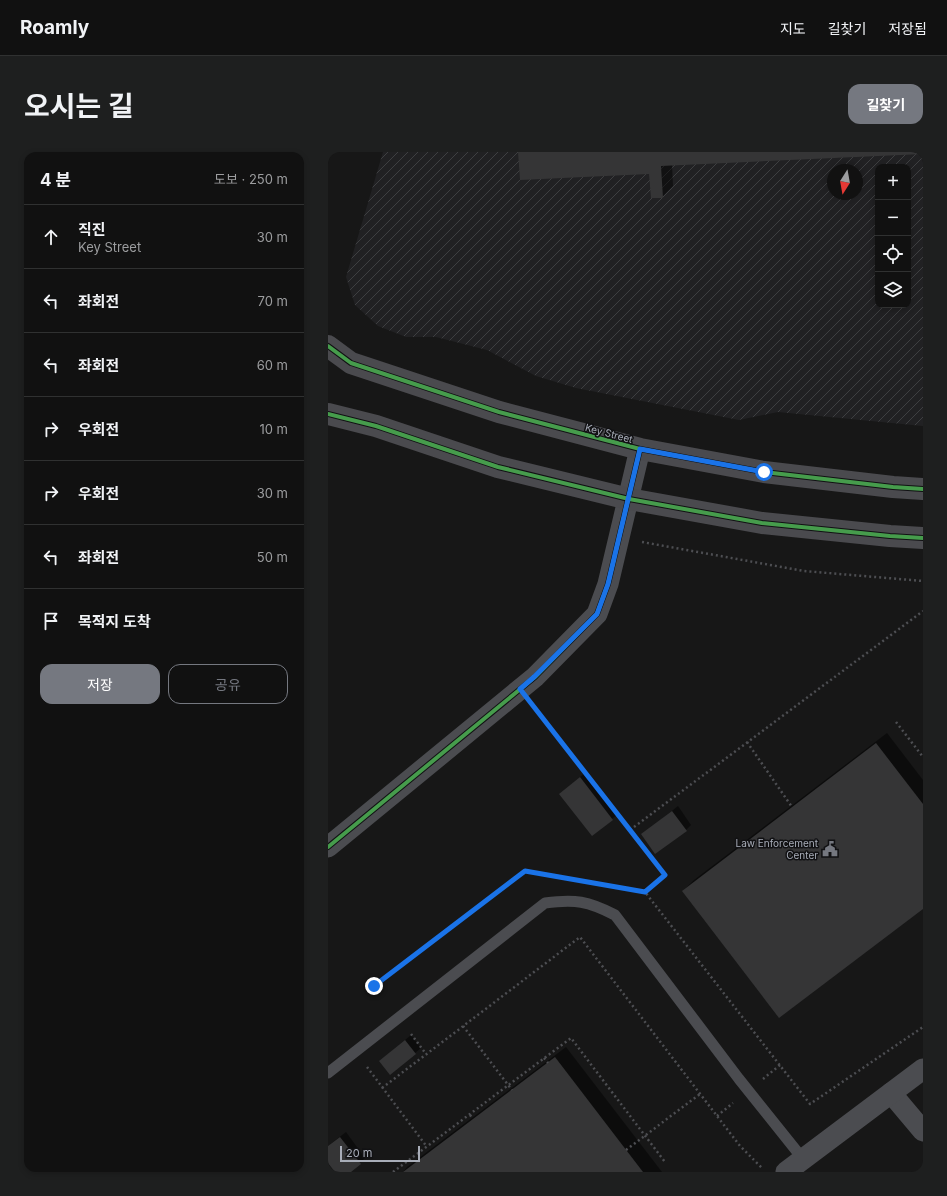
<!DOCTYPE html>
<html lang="ko">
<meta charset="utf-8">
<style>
body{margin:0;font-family:Inter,"Noto Sans KR",sans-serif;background:#1e1f1f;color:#f1f3f6}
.controls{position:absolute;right:12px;top:12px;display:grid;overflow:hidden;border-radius:8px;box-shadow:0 2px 6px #0003}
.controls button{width:36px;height:36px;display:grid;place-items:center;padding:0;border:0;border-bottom:1px solid #303131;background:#111;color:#f1f3f6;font:20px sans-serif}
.compass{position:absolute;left:499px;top:12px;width:36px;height:36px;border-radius:50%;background:#111;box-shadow:0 2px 6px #0003;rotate:191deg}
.scale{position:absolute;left:12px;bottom:10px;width:80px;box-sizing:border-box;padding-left:4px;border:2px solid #a8adb8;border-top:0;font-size:11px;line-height:14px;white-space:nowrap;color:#a8adb8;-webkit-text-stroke:3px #111113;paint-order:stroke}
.stop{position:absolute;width:12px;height:12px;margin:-9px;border:3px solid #1a73e8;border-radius:50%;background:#fff}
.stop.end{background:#1a73e8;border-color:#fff;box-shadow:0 1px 4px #0008}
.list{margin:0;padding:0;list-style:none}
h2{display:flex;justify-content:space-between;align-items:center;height:52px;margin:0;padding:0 16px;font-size:17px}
h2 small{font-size:13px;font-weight:400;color:#9c9d9f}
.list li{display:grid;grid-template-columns:26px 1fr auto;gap:12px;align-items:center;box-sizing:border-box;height:64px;padding:0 16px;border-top:1px solid #303131}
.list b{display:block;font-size:15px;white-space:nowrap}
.list p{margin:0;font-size:13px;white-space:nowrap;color:#9c9d9f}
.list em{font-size:13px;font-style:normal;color:#9c9d9f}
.actions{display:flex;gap:8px;padding:12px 16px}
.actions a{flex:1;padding:9px 0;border:1px solid #757880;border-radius:12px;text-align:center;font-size:14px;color:#757880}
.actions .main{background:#757880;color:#fff}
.icon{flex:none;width:22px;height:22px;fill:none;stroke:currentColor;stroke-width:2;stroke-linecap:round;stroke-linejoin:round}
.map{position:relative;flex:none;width:595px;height:1020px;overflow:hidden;border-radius:12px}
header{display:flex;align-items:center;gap:24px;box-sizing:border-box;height:56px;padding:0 20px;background:#111;border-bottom:1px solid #303131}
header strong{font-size:19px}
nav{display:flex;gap:22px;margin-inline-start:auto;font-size:14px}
.intro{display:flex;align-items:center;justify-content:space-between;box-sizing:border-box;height:96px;padding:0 24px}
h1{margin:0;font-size:28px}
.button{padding:10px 18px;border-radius:12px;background:#757880;color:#fff;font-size:14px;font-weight:700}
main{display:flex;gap:24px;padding:0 24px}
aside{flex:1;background:#111;border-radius:12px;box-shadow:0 2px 6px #0003}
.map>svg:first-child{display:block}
.industrial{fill:url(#industrial-furrows);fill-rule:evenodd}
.shadow{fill:#0007}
.building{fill:#353536}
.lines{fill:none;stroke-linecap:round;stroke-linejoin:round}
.path{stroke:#4d4e52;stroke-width:2.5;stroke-dasharray:2 3;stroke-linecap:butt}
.lane{stroke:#4b4c50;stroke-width:11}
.street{stroke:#4b4c50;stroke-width:21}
.secondary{stroke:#4a4a4e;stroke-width:22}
.cycleway-casing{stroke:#111113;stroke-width:6}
.cycleway{stroke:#469c4c;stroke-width:4}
.route{stroke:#1a73e8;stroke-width:5}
.labels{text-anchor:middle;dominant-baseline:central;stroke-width:3;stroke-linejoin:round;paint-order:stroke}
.street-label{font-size:10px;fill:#a8adb8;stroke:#111113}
.poi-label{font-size:10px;fill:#a8adb8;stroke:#111113;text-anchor:end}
</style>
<header>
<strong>Roamly</strong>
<nav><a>지도</a><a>길찾기</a><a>저장됨</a></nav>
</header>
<div class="intro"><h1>오시는 길</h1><a class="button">길찾기</a></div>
<main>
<aside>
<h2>4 분<small>도보 · 250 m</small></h2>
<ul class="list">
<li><svg class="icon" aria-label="ahead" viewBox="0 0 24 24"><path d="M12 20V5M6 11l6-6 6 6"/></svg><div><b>직진</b><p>Key Street</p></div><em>30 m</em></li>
<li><svg class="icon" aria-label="left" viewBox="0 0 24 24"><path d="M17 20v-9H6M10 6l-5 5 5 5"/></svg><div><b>좌회전</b></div><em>70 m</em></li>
<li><svg class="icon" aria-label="left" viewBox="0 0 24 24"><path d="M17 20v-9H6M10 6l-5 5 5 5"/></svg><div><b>좌회전</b></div><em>60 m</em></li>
<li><svg class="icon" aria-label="right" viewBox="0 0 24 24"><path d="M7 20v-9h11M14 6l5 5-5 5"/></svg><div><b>우회전</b></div><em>10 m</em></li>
<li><svg class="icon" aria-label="right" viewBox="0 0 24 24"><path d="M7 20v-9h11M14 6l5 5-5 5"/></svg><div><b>우회전</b></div><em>30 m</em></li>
<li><svg class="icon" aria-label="left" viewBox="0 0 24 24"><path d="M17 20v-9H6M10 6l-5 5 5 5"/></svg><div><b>좌회전</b></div><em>50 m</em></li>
<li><svg class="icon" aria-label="arrive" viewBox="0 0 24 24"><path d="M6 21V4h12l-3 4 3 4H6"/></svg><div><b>목적지 도착</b></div></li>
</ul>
<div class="actions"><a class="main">저장</a><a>공유</a></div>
</aside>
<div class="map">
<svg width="595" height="1020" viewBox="0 0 595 1020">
<defs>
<pattern id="industrial-furrows" width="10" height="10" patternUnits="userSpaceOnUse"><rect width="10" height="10" fill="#212123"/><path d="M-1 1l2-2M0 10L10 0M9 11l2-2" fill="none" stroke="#3e3f41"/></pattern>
</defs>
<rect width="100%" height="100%" fill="#171717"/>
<path class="industrial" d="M55 0H595V274L450 260 411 268 248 236 208 224 159 198 108 185H78L50 174 27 153 18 125ZM550 15H580V153H550ZM505 18H529V42H505Z"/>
<g class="shadow">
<polygon points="191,0 595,0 595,1 344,12 345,34 334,45 322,21"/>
<polygon points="559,581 595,628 595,755 355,739 366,728"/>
<polygon points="258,620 290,662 264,683 232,642"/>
<polygon points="350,654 363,673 358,678 314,683"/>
<polygon points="83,883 93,896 62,922 52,909"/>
<polygon points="238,895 334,1020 75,1020 79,1015"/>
<polygon points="18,980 37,1006 21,1020 8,1020 0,1009 0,994"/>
</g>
<g class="building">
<polygon points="190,0 595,0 595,2 333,14 335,46 323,46 321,22 192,28"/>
<polygon points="548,591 595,652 595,757 451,866 354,739"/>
<polygon points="252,625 285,668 264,684 231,642"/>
<polygon points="344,659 359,679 327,702 313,682"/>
<polygon points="77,888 88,902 62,923 51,909"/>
<polygon points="227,905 315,1020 75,1020 145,967"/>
<polygon points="12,985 33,1012 23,1020 7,1020 0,1011 0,994"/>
</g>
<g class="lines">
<g class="path">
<polyline points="314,390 476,419 595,429"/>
<polyline points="207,557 337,723 317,740"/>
<polyline points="568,570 595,605"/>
<polyline points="419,590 464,655"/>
<polyline points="302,678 595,459"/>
<polyline points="265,731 317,740 482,952 595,875"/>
<polyline points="46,834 197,719 250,728"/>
<polyline points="135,874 184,938"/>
<polyline points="83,882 98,902"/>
<polyline points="216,906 220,911"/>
<polyline points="39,915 99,995"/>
<polyline points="435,927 452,913"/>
<polyline points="54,936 252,785 412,994 434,1016"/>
<polyline points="142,963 145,967"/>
<polyline points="389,964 405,951"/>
<polyline points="298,998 372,942"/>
<polyline points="65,1020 243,886 337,1010"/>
</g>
<path class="lane" d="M0 921 217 751C247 747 260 749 287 763L411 927 475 1007"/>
<g class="street">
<polyline points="0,695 207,525 269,462 280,432 312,297"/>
<polyline points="563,941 595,979"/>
<polyline points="458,1020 595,917"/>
</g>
<g class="secondary">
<polyline points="0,194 23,211 171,260 312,297 436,320 565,335 595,337"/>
<polyline points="0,262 48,274 170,315 301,347 434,371 562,384 595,386"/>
</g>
<defs>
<g id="cycleway">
<polyline points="0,194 23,211 171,260 312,297 436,320 565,335 595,337"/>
<polyline points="0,262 48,274 170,315 301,347 434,371 562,384 595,386"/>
<polyline points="0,695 207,525 269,462 280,432 312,297"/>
</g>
</defs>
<use href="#cycleway" class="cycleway-casing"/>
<use href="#cycleway" class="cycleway"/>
</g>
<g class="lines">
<polyline class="route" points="46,834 197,719 317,740 337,723 192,537 206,525 269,462 280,432 312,297 436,320"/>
</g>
<defs>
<symbol id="civic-bare" viewBox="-9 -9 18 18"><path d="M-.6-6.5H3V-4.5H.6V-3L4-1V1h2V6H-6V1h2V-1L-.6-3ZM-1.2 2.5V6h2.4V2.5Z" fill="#757880" stroke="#111113" stroke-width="2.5" paint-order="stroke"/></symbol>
</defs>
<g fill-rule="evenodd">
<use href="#civic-bare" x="491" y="686" width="22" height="22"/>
</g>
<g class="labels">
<g class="street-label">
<text transform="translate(281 281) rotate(15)">Key Street</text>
</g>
<g class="poi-label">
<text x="490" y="691">Law Enforcement<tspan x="490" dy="12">Center</tspan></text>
</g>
</g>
</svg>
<div class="controls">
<button>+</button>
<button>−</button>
<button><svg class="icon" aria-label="locate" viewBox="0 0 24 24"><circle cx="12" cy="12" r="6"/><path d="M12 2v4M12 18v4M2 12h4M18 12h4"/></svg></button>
<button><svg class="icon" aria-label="layers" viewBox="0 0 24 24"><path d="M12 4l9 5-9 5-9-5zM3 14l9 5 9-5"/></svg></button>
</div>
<svg class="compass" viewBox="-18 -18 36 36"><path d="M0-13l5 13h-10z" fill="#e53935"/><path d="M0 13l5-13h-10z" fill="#9c9d9f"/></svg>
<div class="scale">20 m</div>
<div class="stop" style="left:436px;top:320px"></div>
<div class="stop end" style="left:46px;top:834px"></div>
</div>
</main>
